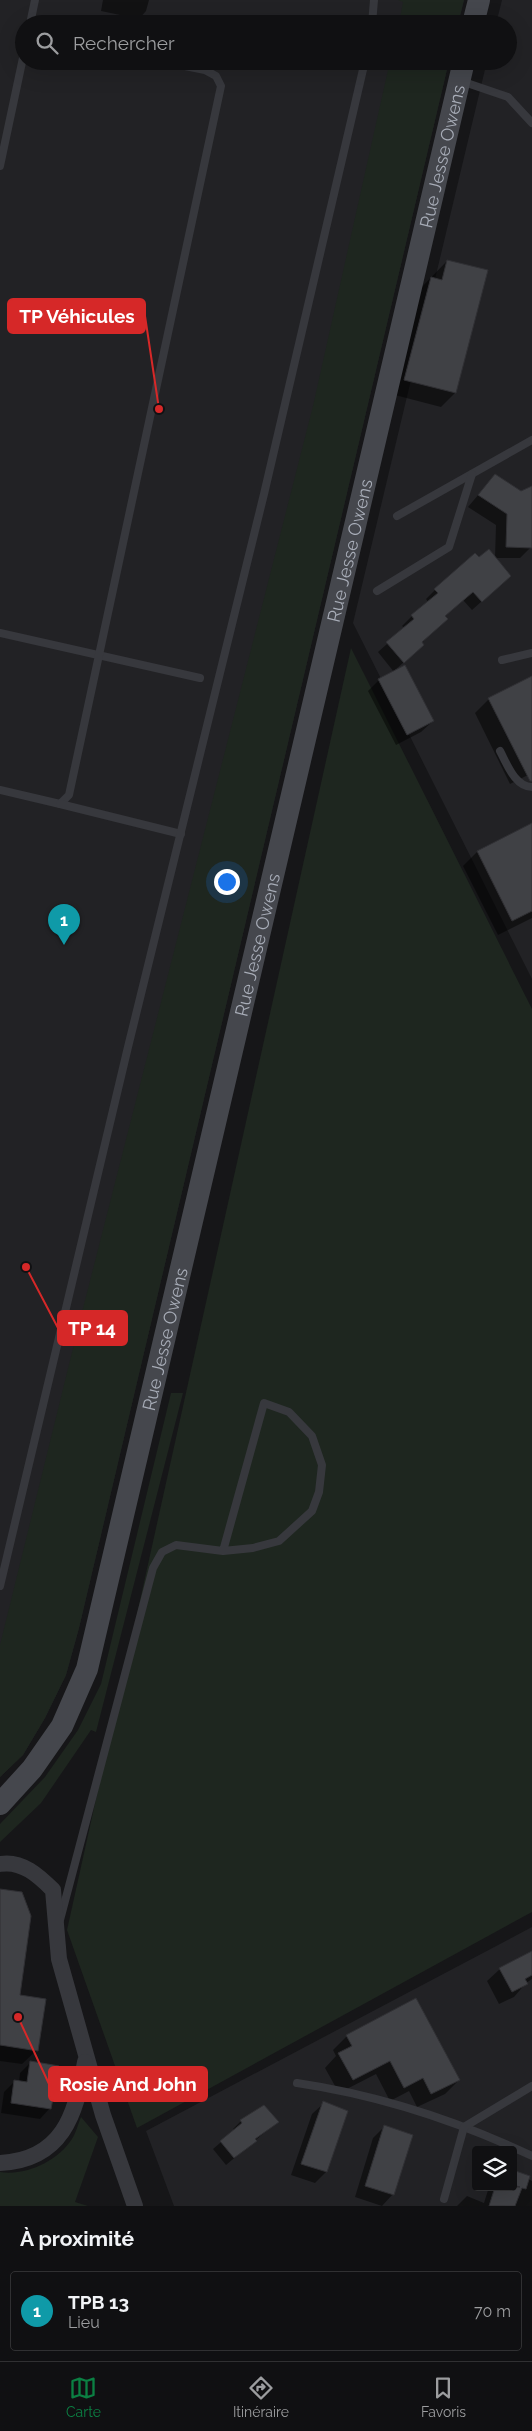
<!DOCTYPE html>
<html lang="fr">
<meta charset="utf-8">
<style>
body{margin:0;font-family:Raleway,sans-serif;background:#19191b;color:#f1f3f6}
.controls{position:absolute;right:15px;bottom:15px;display:grid;overflow:hidden;border-radius:5px;box-shadow:0 5px 20px #0002}
.controls button{width:45px;height:45px;display:grid;place-items:center;padding:0;border:0;border-bottom:1px solid #303032;background:#101012;color:#f1f3f6;font:25px sans-serif}
.you{position:absolute;left:226px;top:881px;width:18px;height:18px;margin:-12px;border:4px solid #fff;border-radius:50%;background:#1a73e8;box-shadow:0 0 0 8px #1a73e833}
.badge{display:grid;place-items:center;width:32px;height:32px;border-radius:50%;background:#0b8043;color:#fff;font-size:16px;font-weight:700}
.pin{position:absolute;translate:-50% -41px;filter:drop-shadow(0 1px 2px #0008)}
.pin::after{content:'';position:absolute;top:26px;width:18px;height:15px;background:inherit;clip-path:polygon(0 0,100% 0,50% 100%)}
.list{margin:0;padding:0;list-style:none}
h2{display:flex;justify-content:space-between;align-items:center;height:65px;margin:0;padding:0 20px;font-size:21px}
h2 small{font-size:16px;font-weight:400;color:#9c9d9f}
.list li{display:grid;grid-template-columns:32px 1fr auto;gap:15px;align-items:center;box-sizing:border-box;height:80px;margin:0 10px 10px;padding:0 10px;border:1px solid #303032;border-radius:5px}
.list b{display:block;font-size:19px;white-space:nowrap}
.list p{margin:0;font-size:16px;white-space:nowrap;color:#9c9d9f}
.list em{font-size:16px;font-style:normal;color:#9c9d9f}
.icon{flex:none;width:28px;height:28px;fill:none;stroke:currentColor;stroke-width:2;stroke-linecap:round;stroke-linejoin:round}
.map{position:relative;flex:none;width:532px;height:2206px;overflow:hidden}
.search{position:absolute;background:#101012;box-shadow:0 5px 20px #0002;left:15px;right:15px;top:15px;height:55px;display:flex;align-items:center;gap:12px;box-sizing:border-box;padding:0 18px;border-radius:28px;color:#9c9d9f;font-size:19px}
.sheet{height:155px;background:#101012}
nav{display:flex;justify-content:space-around;align-items:center;box-sizing:border-box;height:70px;border-top:1px solid #303032;background:#101012;font-size:14px;color:#9c9d9f}
nav a{display:grid;justify-items:center;gap:2px}
nav .on{color:#0b8043}
.map>svg:first-child{display:block}
.built{fill:#222225;fill-rule:evenodd}
.green{fill:#1e261f}
.shadow{fill:#0007}
.building{fill:#404145;stroke:#303034}
.lines{fill:none;stroke-linecap:round;stroke-linejoin:round}
.service{stroke:#37383d;stroke-width:8}
.minor{stroke:#37383d;stroke-width:16}
.secondary{stroke:#45474d;stroke-width:22}
.labels{text-anchor:middle;dominant-baseline:central;stroke-width:4;stroke-linejoin:round;paint-order:stroke}
.street-label{font-size:18px;fill:#a8adb8;stroke:#111113}
.leader{fill:none;stroke:#d62828;stroke-width:2}
.callout-dot{fill:#d62828;stroke:#111113;stroke-width:2}
.callout{fill:#d62828;stroke:#d62828;stroke-width:2}
.callout-label{font-size:19px;text-anchor:middle;font-weight:bold;fill:#fff}
</style>
<div class="map">
<svg width="532" height="2206" viewBox="0 0 532 2206">
<rect width="100%" height="100%" fill="#161618"/>
<g class="built">
<polygon points="0,0 464,0 458,24 24,24 24,61 449,61 79,1628 66,1675 45,1718 23,1755 0,1777"/>
<polygon points="502,0 532,0 532,979 353,623 487,61 508,61 508,24 496,24"/>
<path d="M532 1927V2206H174L146 2131ZM476 2150H513V2187H476Z"/>
</g>
<g class="green">
<polygon points="398,0 464,0 458,24 399,24 403,2"/>
<polygon points="390,61 449,61 79,1628 66,1675 45,1718 23,1755 0,1777 0,1645 78,1328 313,406"/>
<polygon points="351,648 532,1009 532,1912 137,2128 67,1930"/>
<polygon points="171,1393 183,1393 96,1732 91,1730 41,1803 0,1842 0,1824 45,1777 78,1730 101,1684"/>
<path d="M81 2117 98 2137 75 2202 88 2206H0V2172C26 2176 58 2161 72 2139 76 2133 78 2124 81 2117Z"/>
</g>
<g class="shadow">
<polygon points="103,0 149,0 146,11 139,19 101,11"/>
<polygon points="447,261 455,393 441,407 391,394 416,293"/>
<polygon points="495,475 521,493 532,488 531,547 520,558 495,558 496,525 468,507"/>
<polygon points="500,585 472,610 463,600 444,616 413,654 395,670 433,721 421,732 396,745 368,691 379,680 394,672 378,652 405,628 402,626 412,616 429,603 426,599 435,590"/>
<polygon points="532,677 532,773 510,784 475,713 489,699"/>
<polygon points="532,824 532,918 498,935 463,866 477,852"/>
<polygon points="0,1890 18,1996 37,2050 22,2064 0,2061"/>
<polygon points="532,1952 532,1979 526,1983 514,1997 499,2004 487,1981 500,1969"/>
<polygon points="347,2036 459,2080 445,2094 417,2107 409,2091 390,2101 376,2074 339,2093 325,2068 336,2056 333,2050"/>
<polygon points="31,2062 50,2108 40,2119 1,2113 4,2092 15,2081 19,2082 20,2073"/>
<polygon points="324,2103 347,2111 326,2172 315,2183 291,2175 312,2114"/>
<polygon points="264,2107 277,2122 226,2165 213,2149 234,2131 233,2129 241,2121"/>
<polygon points="384,2127 393,2194 382,2206 355,2197 373,2138"/>
<polygon points="513,2171 532,2181 532,2206 457,2206 467,2196 484,2203 489,2187 513,2187"/>
</g>
<g class="building">
<polygon points="447,260 488,270 456,393 404,380 431,277 442,280"/>
<polygon points="495,474 521,491 532,486 532,548 506,547 507,514 478,495"/>
<polygon points="489,549 511,576 482,602 473,592 445,616 448,619 422,642 424,645 404,663 386,642 414,619 411,615 438,593 434,589 475,553 479,557"/>
<polygon points="405,665 434,721 407,735 378,679"/>
<polygon points="532,676 532,781 530,781 488,698"/>
<polygon points="532,823 532,911 512,921 477,851"/>
<polygon points="0,1889 22,1892 31,1916 20,1995 46,1999 38,2051 0,2045"/>
<polygon points="532,1951 532,1975 525,1979 528,1984 512,1992 499,1968"/>
<polygon points="416,1998 460,2080 431,2094 423,2078 404,2088 390,2061 353,2080 338,2053 352,2046 346,2035"/>
<polygon points="30,2061 59,2066 51,2109 11,2103 14,2080 27,2082"/>
<polygon points="323,2101 348,2111 327,2172 301,2164"/>
<polygon points="264,2105 279,2122 255,2139 257,2141 234,2158 220,2141 242,2123 240,2120"/>
<polygon points="384,2125 413,2135 394,2195 365,2186"/>
<polygon points="513,2170 530,2176 526,2189 522,2188 515,2206 489,2206 495,2187 520,2187 513,2185"/>
</g>
<g class="lines">
<g class="service">
<polyline points="30,24 35,0"/>
<polyline points="372,24 374,0"/>
<polyline points="461,81 508,97 532,123"/>
<polyline points="0,166 24,53"/>
<polyline points="397,516 532,440"/>
<polyline points="377,591 449,547 472,474"/>
<polyline points="0,633 200,678"/>
<polyline points="502,660 532,653"/>
<path d="M500 751C507 764 515 787 532 787"/>
<polyline points="0,790 60,804 69,795 221,86 216,76 205,70 160,61"/>
<polyline points="60,804 181,834"/>
<polyline points="0,1586 128,1047 264,494 365,61"/>
<polyline points="60,1920 153,1568 162,1552 176,1545 223,1551 253,1548 279,1541 312,1511 319,1492 322,1465 312,1436 289,1412 264,1403 223,1551"/>
<path d="M297 2083C378 2095 458 2121 532 2156"/>
<polyline points="444,2199 464,2127 532,2086"/>
</g>
<g class="minor">
<path d="M0 1864C22 1860 39 1876 53 1890L59 1959 103 2115 135 2206"/>
<path d="M0 2163C62 2160 76 2115 85 2062"/>
</g>
<g class="secondary">
<polyline points="473,24 479,0"/>
<path id="s1" d="M0 1804 32 1769 62 1726 87 1669 464 61"/>
</g>
</g>
<g class="labels">
<g class="street-label">
<text stroke="none"><textPath href="#s1" startOffset="1716">Rue Jesse Owens</textPath></text>
<text stroke="none"><textPath href="#s1" startOffset="1311">Rue Jesse Owens</textPath></text>
<text stroke="none"><textPath href="#s1" startOffset="906">Rue Jesse Owens</textPath></text>
<text stroke="none"><textPath href="#s1" startOffset="501">Rue Jesse Owens</textPath></text>
</g>
</g>
<path class="leader" d="M159 409L145 316M26 1267L58 1328M18 2017L49 2084"/>
<g class="callout-dot">
<circle cx="159" cy="409" r="5"/>
<circle cx="26" cy="1267" r="5"/>
<circle cx="18" cy="2017" r="5"/>
</g>
<g class="callout">
<rect x="8" y="299" width="137" height="34" rx="5"/>
<rect x="58" y="1311" width="69" height="34" rx="5"/>
<rect x="49" y="2067" width="158" height="34" rx="5"/>
</g>
<g class="callout-label">
<text x="77" y="323">TP Véhicules</text>
<text x="92" y="1335">TP 14</text>
<text x="128" y="2091">Rosie And John</text>
</g>
</svg>
<div class="controls">
<button><svg class="icon" aria-label="layers" viewBox="0 0 24 24"><path d="M12 4l9 5-9 5-9-5zM3 14l9 5 9-5"/></svg></button>
</div>
<div class="you"></div>
<div class="pin badge" style="left:64px;top:945px;background:#0f9aa8">1</div>
<div class="search"><svg class="icon" aria-label="search" viewBox="0 0 24 24"><circle cx="10" cy="10" r="6"/><path d="M15 15l6 6"/></svg>Rechercher</div>
</div>
<section class="sheet">
<h2>À proximité<small></small></h2>
<ul class="list">
<li><span class="badge" style="background:#0f9aa8">1</span><div><b>TPB 13</b><p>Lieu</p></div><em>70 m</em></li>
</ul>
</section>
<nav>
<a class="on"><svg class="icon" aria-label="map" viewBox="0 0 24 24"><path d="M3 6l6-2 6 2 6-2v14l-6 2-6-2-6 2zM9 4v14M15 6v14"/></svg>Carte</a>
<a><svg class="icon" aria-label="directions" viewBox="0 0 24 24"><path d="M12 3l9 9-9 9-9-9zM9 14v-3h6M13 9l2 2-2 2"/></svg>Itinéraire</a>
<a><svg class="icon" aria-label="saved" viewBox="0 0 24 24"><path d="M7 4h10v16l-5-4-5 4z"/></svg>Favoris</a>
</nav>
